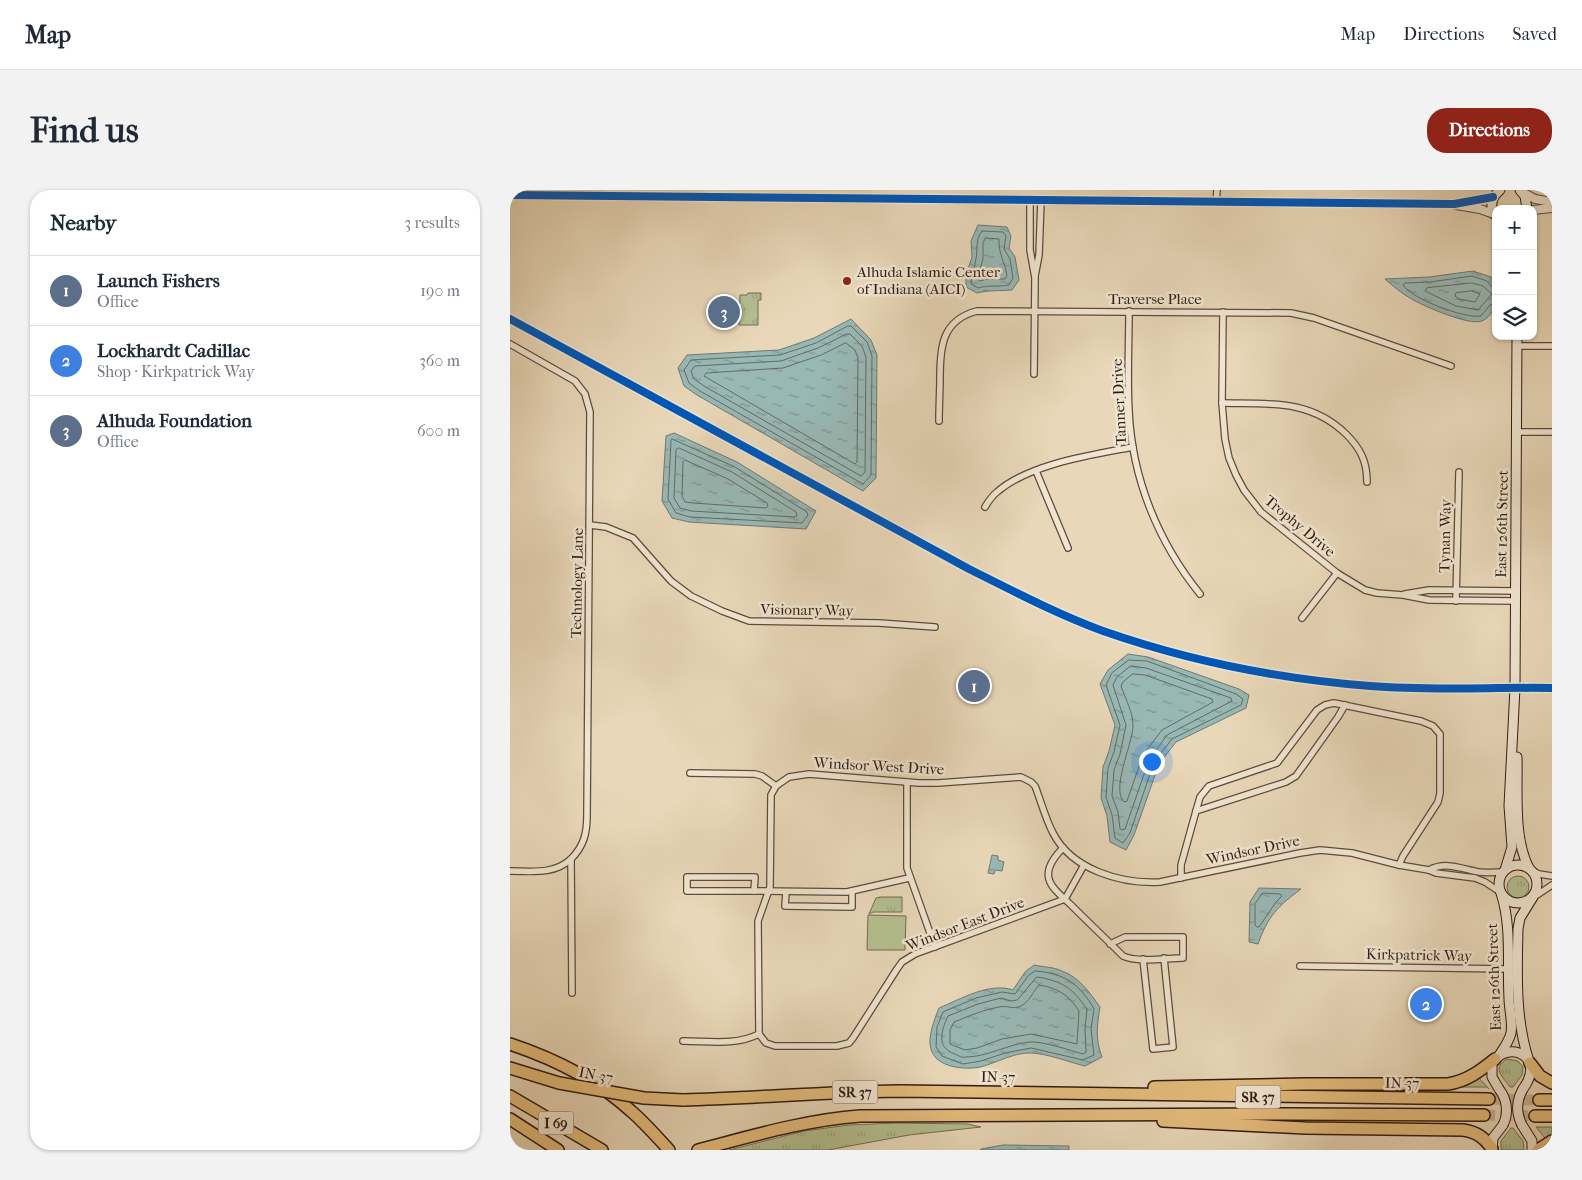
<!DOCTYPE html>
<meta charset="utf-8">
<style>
body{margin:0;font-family:"IM FELL French Canon",serif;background:#f2f2f3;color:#1f2937}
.controls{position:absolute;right:15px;top:15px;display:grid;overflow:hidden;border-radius:10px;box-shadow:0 1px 4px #0004}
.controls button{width:45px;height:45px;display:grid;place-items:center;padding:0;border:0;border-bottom:1px solid #e0e1e3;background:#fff;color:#1f2937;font:25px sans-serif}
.you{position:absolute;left:641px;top:571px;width:18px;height:18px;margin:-12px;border:4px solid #fff;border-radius:50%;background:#1a73e8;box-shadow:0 0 0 8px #1a73e833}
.badge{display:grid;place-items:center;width:32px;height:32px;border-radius:50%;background:#8f2418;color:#fff;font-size:16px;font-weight:700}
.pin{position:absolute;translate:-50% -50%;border:2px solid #fff;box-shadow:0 1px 5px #0006}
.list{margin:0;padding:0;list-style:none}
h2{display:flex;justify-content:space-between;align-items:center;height:65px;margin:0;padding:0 20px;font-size:21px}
h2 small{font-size:16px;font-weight:400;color:#747a83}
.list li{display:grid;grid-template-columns:32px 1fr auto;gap:15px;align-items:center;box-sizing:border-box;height:70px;padding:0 20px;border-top:1px solid #e0e1e3}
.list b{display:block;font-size:19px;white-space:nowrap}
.list p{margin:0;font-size:16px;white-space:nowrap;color:#747a83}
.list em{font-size:16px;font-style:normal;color:#747a83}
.icon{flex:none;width:28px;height:28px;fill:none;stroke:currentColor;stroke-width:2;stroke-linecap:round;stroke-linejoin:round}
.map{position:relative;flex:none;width:1042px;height:960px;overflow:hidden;border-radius:20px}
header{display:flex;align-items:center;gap:30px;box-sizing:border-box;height:70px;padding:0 25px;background:#fff;border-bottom:1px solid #e0e1e3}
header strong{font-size:24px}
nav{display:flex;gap:28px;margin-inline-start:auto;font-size:18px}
.intro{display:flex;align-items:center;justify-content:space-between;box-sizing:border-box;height:120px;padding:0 30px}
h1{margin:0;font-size:35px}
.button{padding:12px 22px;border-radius:20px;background:#8f2418;color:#fff;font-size:18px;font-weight:700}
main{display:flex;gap:30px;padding:0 30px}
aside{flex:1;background:#fff;border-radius:20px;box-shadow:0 1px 4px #0004}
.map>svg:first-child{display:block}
.grass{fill:url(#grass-tufts);stroke:#726d50}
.garden{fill:#b3bf91;stroke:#726d50}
.water{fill:url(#water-ripples);stroke:#6f7973}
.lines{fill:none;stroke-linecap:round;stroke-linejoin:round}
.shore{stroke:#646a62;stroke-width:1}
.motorway-tunnel{stroke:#c3b196;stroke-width:11;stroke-dasharray:11 5.5;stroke-linecap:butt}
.minor-casing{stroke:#5f4a3a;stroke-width:8}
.tertiary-casing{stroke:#5f4a3a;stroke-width:10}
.secondary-casing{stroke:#311b10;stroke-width:11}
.motorway-casing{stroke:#311b10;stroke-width:14}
.minor{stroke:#f0e5d1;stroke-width:5.5}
.tertiary{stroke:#f0e5d1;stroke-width:8}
.secondary{stroke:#f0e5d1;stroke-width:9}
.motorway{stroke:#e4bc7c;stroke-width:11}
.secondary-bridge-casing{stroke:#311b10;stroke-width:11;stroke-linecap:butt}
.motorway-bridge-casing{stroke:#311b10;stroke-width:14;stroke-linecap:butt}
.secondary-bridge{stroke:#f0e5d1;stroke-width:9}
.motorway-bridge{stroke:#e4bc7c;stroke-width:11}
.cycleway-casing{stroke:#f0e5d1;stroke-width:11}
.cycleway{stroke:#0057b8;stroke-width:8}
.poi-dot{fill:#8f2418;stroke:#f0e5d1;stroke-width:2}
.labels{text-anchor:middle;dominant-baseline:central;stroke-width:5;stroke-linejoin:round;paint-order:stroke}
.shield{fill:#f0e5d1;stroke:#6a584a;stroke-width:1}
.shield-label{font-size:14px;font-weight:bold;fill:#311b10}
.poi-label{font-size:15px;fill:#311b10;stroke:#f0e5d1;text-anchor:start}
.street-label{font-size:15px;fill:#311b10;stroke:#f0e5d1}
</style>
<header>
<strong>Map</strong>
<nav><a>Map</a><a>Directions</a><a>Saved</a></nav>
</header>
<div class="intro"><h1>Find us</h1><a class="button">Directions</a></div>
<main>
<aside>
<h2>Nearby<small>3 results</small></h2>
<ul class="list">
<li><span class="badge" style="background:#5c6f8a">1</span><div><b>Launch Fishers</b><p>Office</p></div><em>190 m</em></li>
<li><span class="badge" style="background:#3f7fe0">2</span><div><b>Lockhardt Cadillac</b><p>Shop · Kirkpatrick Way</p></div><em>360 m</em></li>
<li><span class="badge" style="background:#5c6f8a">3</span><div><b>Alhuda Foundation</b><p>Office</p></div><em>600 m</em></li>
</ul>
</aside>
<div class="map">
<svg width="1042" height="960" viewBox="0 0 1042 960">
<defs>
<pattern id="grass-tufts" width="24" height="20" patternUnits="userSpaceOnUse" patternTransform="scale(1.25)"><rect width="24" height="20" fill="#b3bf91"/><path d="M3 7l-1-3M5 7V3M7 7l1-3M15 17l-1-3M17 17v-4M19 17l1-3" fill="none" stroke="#9aa47c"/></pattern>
<pattern id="water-ripples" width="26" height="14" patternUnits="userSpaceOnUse" patternTransform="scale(1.25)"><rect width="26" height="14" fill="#98b8b5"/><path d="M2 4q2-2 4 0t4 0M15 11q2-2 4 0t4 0" fill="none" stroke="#7d9592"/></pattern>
</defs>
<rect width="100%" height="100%" fill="#e8d7b8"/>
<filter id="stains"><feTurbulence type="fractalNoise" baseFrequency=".004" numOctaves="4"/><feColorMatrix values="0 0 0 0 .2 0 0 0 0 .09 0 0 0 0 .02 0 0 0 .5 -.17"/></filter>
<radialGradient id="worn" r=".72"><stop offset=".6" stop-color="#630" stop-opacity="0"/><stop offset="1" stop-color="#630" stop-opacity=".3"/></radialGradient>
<g class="grass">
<polygon points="238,103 251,103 251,110 248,110 248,135 229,135 230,105 237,105"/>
<circle cx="1008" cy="697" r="11"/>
<polygon points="370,707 392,707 392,722 363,722 359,724 366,708"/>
<path d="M997 869 1008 871 1013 877 1012 885 1003 897H1000C993 887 981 878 997 869Z"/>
<polygon points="966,887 969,888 979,899 977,897 944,897"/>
<polygon points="386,933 458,934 471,937 399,945 318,960 219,960 294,941 339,935"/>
<polygon points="1026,937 1042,937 1042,946 1038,949 1035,948"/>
<polygon points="1001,938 1003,938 1013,951 1014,960 991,960 991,951"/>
</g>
<polygon class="garden" points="358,725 396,726 395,760 357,760"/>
<g class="water">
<path d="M468 35 497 37 501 46 499 58 505 67 509 90 502 100C490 101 478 100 467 103L456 97V85L462 67 461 51Z"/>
<path d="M963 81 981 87C986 96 988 110 983 120 981 124 977 129 972 131 959 136 913 116 900 108 891 103 883 96 875 89L919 87Z"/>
<polygon points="341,129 361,150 367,165 366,288 353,301 187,205 174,196 168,178 177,165 269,160 304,148"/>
<polygon points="164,243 227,272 306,321 296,339 179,332 162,328 152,311 156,246"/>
<polygon points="618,464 638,467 729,499 739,505 736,518 666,552 649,574 624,645 616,660 600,652 597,626 591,608 593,577 599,561 605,535 590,494 598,480"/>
<polygon points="482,665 488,666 488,670 494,672 492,681 485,680 484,684 478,683"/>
<path d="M749 698 791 699C768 716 758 726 748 754L739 752 740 712Z"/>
<path d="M524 775C533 777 544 777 552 781 569 787 580 803 590 817 587 835 585 849 592 867L575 876C558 872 539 864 522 863 504 862 487 873 470 877 455 880 426 878 421 859 417 848 425 828 429 818 451 809 479 792 503 800L515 782Z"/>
<polygon points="493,955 559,956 559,960 470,960 471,959"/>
</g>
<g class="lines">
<g class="shore">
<path d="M472 41 493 42 496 46 494 59 500 69 503 88 499 95C488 97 478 95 468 98L461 94C461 85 465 78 466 69 468 58 465 50 472 41Z"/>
<path d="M476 48 489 49C488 63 495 72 497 86L495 89H477L470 91 467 89 473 69V53Z"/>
<polygon points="962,93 973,96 982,104 968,120 946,116 915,101 917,98"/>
<path d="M986 97 981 96 977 91 962 86 920 92 895 93 893 95C902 109 955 129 971 126L980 115 986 113"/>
<polygon points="962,101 970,104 965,112 949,109 945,106 946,103"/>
<polygon points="338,136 341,136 357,152 362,166 361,285 353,294 190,201 179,193 174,180 181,170 270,165 306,153"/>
<polygon points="337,144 340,144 352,156 356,167 355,282 351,286 194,196 184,189 181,181 185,176 271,171 308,158"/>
<polygon points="336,153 345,160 348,168 347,272 345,274 194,186 196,183 273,178 311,165"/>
<polygon points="162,249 225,277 297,322 298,325 292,333 180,327 166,323 158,309 161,251"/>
<polygon points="169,258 222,282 286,322 287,326 285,327 181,321 170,318 164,308 166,260"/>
<polygon points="175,270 218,289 257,313 258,316 256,318 183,313 175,312 172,306 173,272"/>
<polygon points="619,470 637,471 726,504 733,509 731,515 662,549 644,572 620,643 613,653 605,648 602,625 596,607 598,578 604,562 610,535 596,495 602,483"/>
<polygon points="621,476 636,478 721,508 722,511 657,545 639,570 615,639 612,640 610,639 608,622 602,606 604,580 610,564 616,535 603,495 607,487"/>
<path d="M623 484 635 485 702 509 703 512 652 540 633 565 617 611 614 612C601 599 622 555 623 537 624 524 615 508 611 496L613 492Z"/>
<polygon points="753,703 770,704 772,706 766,712 749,737 747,737 745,735 745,714"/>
<path d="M525 781C554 783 570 794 584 819L581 839 584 865 573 870 521 858 495 863 471 871 453 874 432 866 426 857 427 837 433 822 466 808 492 802 505 804 518 786Z"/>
<path d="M527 787C553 791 562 798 577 819L575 839 576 862 573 864C559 860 532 851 520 852 498 854 477 867 456 867 452 868 449 866 445 864 426 858 431 841 438 826L468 814 491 808 501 811 507 810Z"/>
<path d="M529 795C548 798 559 805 569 821L567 854 521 844 492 849 467 858 455 860 440 854V840L444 832C459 826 473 820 489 817 497 815 503 820 511 816 519 812 523 802 529 795Z"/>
</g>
<g class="motorway-tunnel">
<polyline points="979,909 1029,910"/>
<polyline points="974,925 1025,926"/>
</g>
<defs>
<g id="minor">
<polyline points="520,10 520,60 525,88 524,184"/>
<polyline points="706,12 707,0"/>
<polyline points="525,86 529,65 531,11"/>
<path d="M619 121C619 155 617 188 619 221 622 288 648 352 690 404"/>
<polyline points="713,122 712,213 715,249 719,268 726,285 734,300 751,322 827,383 855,400 867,403 893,405 919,410 1005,411"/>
<path d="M0 154 65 191 75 204 80 222 77 625C77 643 74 656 61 669L62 803"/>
<polyline points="1007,156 1042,156"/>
<path d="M712 213C759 214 800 209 836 244 851 259 857 272 857 292"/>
<path d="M429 231C429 216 430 202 430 187 430 157 432 130 467 121L781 123 804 128 941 176"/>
<polyline points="1007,242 1042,242"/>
<polyline points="526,281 558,358"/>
<path d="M475 317C478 312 482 306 487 302 519 274 581 265 623 257"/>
<polyline points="80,335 96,337 123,348 161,391 181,406 212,421 239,431 369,433 425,437"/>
<polyline points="895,404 919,400 1005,401"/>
<polyline points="946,411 949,282"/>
<polyline points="792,428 827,383"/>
<path d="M180 583 245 584 252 586 266 596 279 587 299 584 409 593H428L511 587 521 592 525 596C531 611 535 628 543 643 562 680 611 694 650 692L790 663 810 660 842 663 889 675 919 680 926 683 965 688 975 692 990 702"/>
<polyline points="397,592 397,678 425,757"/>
<polyline points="686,621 690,607 699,596 767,573 807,520 815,515 824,513 911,531 923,536 930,544 930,603 928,612 893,666 889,675"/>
<path d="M553 658C545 666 534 679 540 692 543 700 554 708 561 715 578 732 596 749 613 766 628 773 657 768 673 768V747H615L600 754"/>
<path d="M919 680C936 671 952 679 969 682 977 683 985 682 993 682"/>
<polyline points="1021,680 1029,684 1042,686"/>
<path d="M0 681C21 681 44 685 61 669"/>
<polygon points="177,687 245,687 244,701 177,701"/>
<polyline points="671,688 671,675 686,621 776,592 786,586 828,527 835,515"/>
<polyline points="244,701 337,702 399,688"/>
<polyline points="276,702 275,716 342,717 342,701"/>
<polyline points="1024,707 1042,695"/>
<polyline points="633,769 643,859 663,857 654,768"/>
<polyline points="790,776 998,779"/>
<polyline points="249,844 248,731 260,697 261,605 266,596"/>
<path d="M173 851C199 851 225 856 249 844L256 853 265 856H327L339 853 343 848 387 779 392 772 405 764 555 709 574 675"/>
</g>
<g id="tertiary">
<polyline points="1012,2 1025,9 1042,12"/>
<polyline points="0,5 944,14 983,7"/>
<polyline points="946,15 970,19 984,24"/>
<polyline points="1023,20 1042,18"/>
</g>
<g id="secondary">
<polyline points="1010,0 1015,6 1017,19"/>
<path d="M986 26C979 16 981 8 990 0"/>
<path d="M1007 567C1008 601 1003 648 1019 678"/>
<circle cx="1008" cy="694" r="19"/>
<polyline points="995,680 1002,657 999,616 1005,498 1007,146"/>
<path d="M988 867C993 859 999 852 1001 843 1003 832 999 819 999 808 997 773 1002 737 991 703"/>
<path d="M1019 871C1005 829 1007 783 1008 739L1010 728 1023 707"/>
<path d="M989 899 982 887V873C998 849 1037 866 1013 899"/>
<polyline points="1012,935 1022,951 1022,960"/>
<polyline points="982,960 983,948 993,935"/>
</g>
<g id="motorway">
<path d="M0 854C45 869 86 889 121 921 135 933 147 947 159 960"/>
<polyline points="1020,873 1030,886 1042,893"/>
<polyline points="0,878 49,893"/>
<path d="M644 897 794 894H938C957 891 970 881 985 869"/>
<polyline points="0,906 92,960"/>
<path d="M173 910C245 908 316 902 388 901L979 909"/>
<polyline points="1029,910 1042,910"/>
<polyline points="1025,926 1042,926"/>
<polyline points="0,929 48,960"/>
<path d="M653 931 795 938 953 940C967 942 975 948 982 959"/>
<path d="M188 960C242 946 295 930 350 926L780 924 974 925"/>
<polyline points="1028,960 1042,951"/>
</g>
</defs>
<use href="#minor" class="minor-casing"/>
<use href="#tertiary" class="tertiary-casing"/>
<use href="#secondary" class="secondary-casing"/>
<use href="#motorway" class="motorway-casing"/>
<use href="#minor" class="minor"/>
<use href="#tertiary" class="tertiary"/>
<use href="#secondary" class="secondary"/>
<use href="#motorway" class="motorway"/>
<defs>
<g id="secondary-bridge">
<path d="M989 899C997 909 999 923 993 935"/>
<path d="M1012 935C1006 923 1006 911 1013 899"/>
</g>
<polyline id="motorway-bridge" points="49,893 134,908 173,910"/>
</defs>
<use href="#secondary-bridge" class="secondary-bridge-casing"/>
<use href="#motorway-bridge" class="motorway-bridge-casing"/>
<use href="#secondary-bridge" class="secondary-bridge"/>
<use href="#motorway-bridge" class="motorway-bridge"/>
<defs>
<g id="cycleway">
<polyline points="0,5 944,14 983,7"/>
<path d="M0 129 459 379C503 401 547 424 593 441 679 471 769 489 860 496 920 501 982 497 1042 498"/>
</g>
</defs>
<use href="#cycleway" class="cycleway-casing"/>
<use href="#cycleway" class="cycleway"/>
</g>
<circle class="poi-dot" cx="337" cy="91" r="5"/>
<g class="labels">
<g class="shield">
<rect x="322.5" y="890.5" width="45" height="23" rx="4"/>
<rect x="725.5" y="895.5" width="45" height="23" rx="4"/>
<rect x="28.5" y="921.5" width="35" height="23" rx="4"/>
</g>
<g class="shield-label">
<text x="345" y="902">SR 37</text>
<text x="748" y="907">SR 37</text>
<text x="46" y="933">I 69</text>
</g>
<g class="poi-label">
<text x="347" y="82">Alhuda Islamic Center<tspan x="347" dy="17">of Indiana (AICI)</tspan></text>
</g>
<g class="street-label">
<text x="645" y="109">Traverse Place</text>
<text transform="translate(609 212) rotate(-93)">Tanner Drive</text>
<text transform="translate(992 334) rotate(-89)">East 126th Street</text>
<text transform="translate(790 336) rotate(40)">Trophy Drive</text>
<text transform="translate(935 346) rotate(-89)">Tynan Way</text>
<text transform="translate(67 393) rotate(-89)">Technology Lane</text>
<text transform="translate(297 420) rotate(1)">Visionary Way</text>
<text transform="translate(369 576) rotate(3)">Windsor West Drive</text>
<text transform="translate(743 660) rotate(-12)">Windsor Drive</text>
<text transform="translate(455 734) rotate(-21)">Windsor East Drive</text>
<text transform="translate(909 765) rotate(1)">Kirkpatrick Way</text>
<text transform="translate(984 787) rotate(-92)">East 126th Street</text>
<text transform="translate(86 885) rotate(11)">IN-37</text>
<text transform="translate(488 887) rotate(1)">IN-37</text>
<text transform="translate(892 893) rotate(1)">IN-37</text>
</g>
</g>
<rect width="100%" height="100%" filter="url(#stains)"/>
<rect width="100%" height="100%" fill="url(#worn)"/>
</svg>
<div class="controls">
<button>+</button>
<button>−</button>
<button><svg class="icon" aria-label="layers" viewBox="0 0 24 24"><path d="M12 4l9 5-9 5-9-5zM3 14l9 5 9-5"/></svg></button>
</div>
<div class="you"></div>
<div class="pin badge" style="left:464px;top:496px;background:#5c6f8a">1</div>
<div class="pin badge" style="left:916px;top:814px;background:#3f7fe0">2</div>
<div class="pin badge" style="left:214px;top:122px;background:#5c6f8a">3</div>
</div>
</main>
